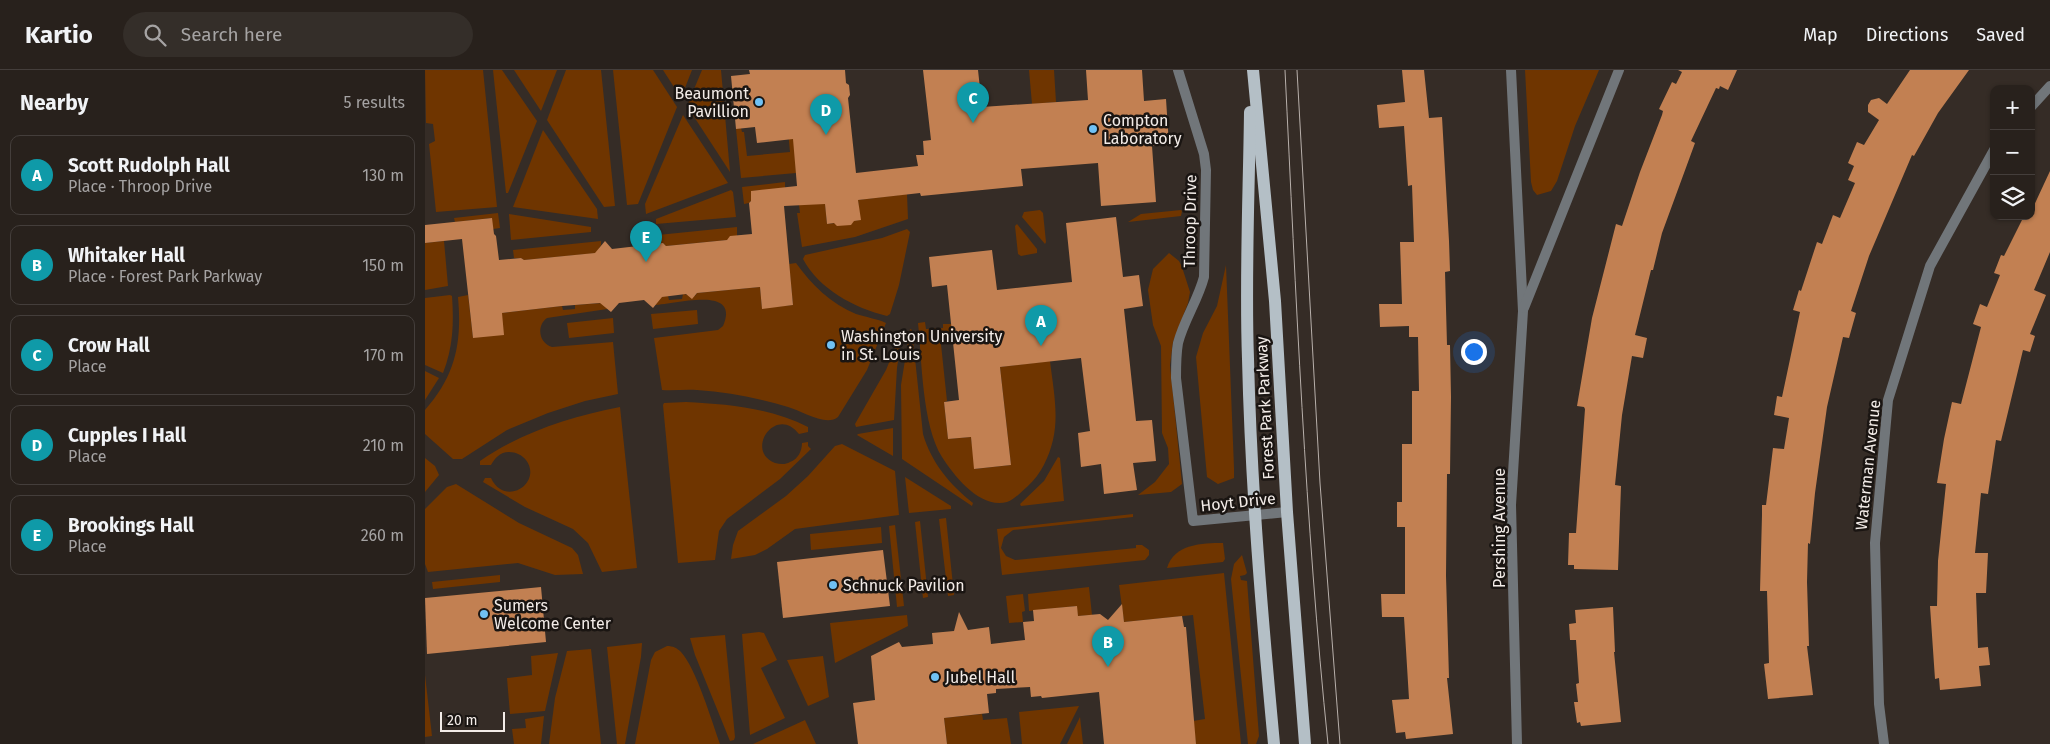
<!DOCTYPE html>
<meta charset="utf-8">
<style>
body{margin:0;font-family:"Fira Sans",sans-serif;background:#342e29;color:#f1f3f6}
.controls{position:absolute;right:15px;top:15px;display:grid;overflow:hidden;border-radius:10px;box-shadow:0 1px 4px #0004}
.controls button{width:45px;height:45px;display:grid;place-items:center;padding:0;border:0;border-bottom:1px solid #443e3b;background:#28211c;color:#f1f3f6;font:25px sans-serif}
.scale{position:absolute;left:15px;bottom:12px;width:65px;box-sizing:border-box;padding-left:5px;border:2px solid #f3ece8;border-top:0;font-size:14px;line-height:18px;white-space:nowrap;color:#f3ece8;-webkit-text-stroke:4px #1a1512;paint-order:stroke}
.you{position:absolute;left:1048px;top:281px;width:18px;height:18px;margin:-12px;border:4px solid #fff;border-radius:50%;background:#1a73e8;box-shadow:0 0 0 8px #1a73e833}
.badge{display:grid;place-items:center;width:32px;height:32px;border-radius:50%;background:#70c1f4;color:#fff;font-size:16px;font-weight:700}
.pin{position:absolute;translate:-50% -41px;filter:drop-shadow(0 1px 2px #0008)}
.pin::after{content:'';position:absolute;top:26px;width:18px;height:15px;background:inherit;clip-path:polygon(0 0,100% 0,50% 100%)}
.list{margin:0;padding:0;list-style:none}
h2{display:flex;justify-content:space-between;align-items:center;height:65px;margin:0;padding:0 20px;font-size:21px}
h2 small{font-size:16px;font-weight:400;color:#a5a3a3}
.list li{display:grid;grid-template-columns:32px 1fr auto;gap:15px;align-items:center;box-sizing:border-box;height:80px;margin:0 10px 10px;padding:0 10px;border:1px solid #443e3b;border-radius:10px}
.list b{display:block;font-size:19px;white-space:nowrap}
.list p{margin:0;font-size:16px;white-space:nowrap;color:#a5a3a3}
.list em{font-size:16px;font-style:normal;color:#a5a3a3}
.icon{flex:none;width:28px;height:28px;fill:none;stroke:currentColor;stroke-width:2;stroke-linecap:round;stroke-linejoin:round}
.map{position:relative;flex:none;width:1625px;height:674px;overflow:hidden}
header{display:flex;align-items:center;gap:30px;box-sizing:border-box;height:70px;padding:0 25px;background:#28211c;border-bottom:1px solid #443e3b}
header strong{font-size:24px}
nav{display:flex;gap:28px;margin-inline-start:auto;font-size:18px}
.search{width:350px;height:45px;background:#342e29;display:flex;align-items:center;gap:12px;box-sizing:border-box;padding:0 18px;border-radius:28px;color:#a5a3a3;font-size:19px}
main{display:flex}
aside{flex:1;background:#28211c}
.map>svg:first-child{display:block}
.green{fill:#6f3500}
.building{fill:#c28052}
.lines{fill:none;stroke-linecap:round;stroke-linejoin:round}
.street{stroke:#71767a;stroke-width:10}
.primary{stroke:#b4bfc6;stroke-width:12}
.tram{stroke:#b8b0ab;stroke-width:1}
.poi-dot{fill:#70c1f4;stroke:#1a1512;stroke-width:2}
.labels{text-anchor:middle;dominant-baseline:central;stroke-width:5;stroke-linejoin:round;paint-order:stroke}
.poi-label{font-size:16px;fill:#f3ece8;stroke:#1a1512;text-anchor:start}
.street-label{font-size:16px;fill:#f3ece8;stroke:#1a1512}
</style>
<header>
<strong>Kartio</strong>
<div class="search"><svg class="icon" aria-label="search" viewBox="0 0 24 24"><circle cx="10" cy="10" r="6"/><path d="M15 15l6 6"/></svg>Search here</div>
<nav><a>Map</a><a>Directions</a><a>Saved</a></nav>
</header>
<main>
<aside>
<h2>Nearby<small>5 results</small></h2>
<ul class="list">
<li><span class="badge" style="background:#0f9aa8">A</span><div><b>Scott Rudolph Hall</b><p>Place · Throop Drive</p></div><em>130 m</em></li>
<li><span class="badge" style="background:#0f9aa8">B</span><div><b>Whitaker Hall</b><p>Place · Forest Park Parkway</p></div><em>150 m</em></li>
<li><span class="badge" style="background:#0f9aa8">C</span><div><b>Crow Hall</b><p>Place</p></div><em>170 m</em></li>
<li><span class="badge" style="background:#0f9aa8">D</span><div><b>Cupples I Hall</b><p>Place</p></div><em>210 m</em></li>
<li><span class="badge" style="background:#0f9aa8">E</span><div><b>Brookings Hall</b><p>Place</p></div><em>260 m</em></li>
</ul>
</aside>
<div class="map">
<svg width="1625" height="674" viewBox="0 0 1625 674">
<rect width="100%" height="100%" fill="#352c26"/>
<g class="green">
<polygon points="0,0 58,0 72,137 11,142 4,74 10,71 8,54 1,53"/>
<polygon points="68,0 77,0 112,51 83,123 81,123"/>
<polygon points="89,0 132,0 116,41"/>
<polygon points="141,0 176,0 190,136 179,137 122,50"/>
<polygon points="188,0 228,0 252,37 213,134 202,135"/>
<polygon points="238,0 267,0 256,28"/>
<polygon points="277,0 296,0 305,102 262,36"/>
<polygon points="357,0 369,0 371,103 316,108 311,59 316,58 317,62 319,62 322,86 365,82"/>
<polygon points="604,0 629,0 631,32 607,34"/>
<polygon points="1100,0 1174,0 1150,56 1132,111 1126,121 1112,125 1108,120 1106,112"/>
<polygon points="258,45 303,113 221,144 220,134"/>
<polygon points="118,60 172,139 173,149 88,137"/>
<polygon points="360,112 360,119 326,121 326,131 324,133 319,134 317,117"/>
<polygon points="306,120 308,122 311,147 231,154 231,149"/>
<polygon points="482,124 483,149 430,167 377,177 372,143 375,143 374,135 400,132 402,154 435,150 433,130"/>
<polygon points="615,140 618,143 621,172 620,174 597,147 599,142"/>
<polygon points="756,140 757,141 756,146 703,152 716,144"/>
<polygon points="73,143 75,158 68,159 66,148 30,152 29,148"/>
<polygon points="84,144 166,157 166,162 86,170"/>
<polygon points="592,154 612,179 612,183 596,186 593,184 590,156"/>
<polygon points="312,157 312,166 302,170 241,176 238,173 229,174 224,170 223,166"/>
<path d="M482 159 485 162 474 215 465 244 462 246C429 238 394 219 378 189L380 185 457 168Z"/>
<polygon points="19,171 23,216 0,220 0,173"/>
<polygon points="176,171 176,175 173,180 173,183 99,190 96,188 89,188 88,180"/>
<polygon points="744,183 754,191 757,197 765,222 763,233 748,272 745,295 757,414 746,422 713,425 730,412 744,394 743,378 737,363 736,276 728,255 723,220 728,199"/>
<path d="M371 193C386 214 406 234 431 244 440 247 453 249 461 253L442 300 413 347C401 357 377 341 363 337 333 328 303 322 272 320 260 319 249 321 237 320L229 268 293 260 298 256C317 212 242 237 224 235L231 234 234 227 243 226 244 230 257 229 258 224 270 226 272 223 335 217 337 238 368 235 364 194Z"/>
<polygon points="801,195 809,398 809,408 793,414 782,407 771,287 778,263 792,236"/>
<path d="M25 225 27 226C29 254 28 277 18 303L0 295V228Z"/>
<path d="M43 225 48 268 77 243 137 236 138 240 150 239V235L178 233 183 239 189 238 122 248C111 256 114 273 127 277L188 272 193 324 160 331 123 343 82 360 37 389H28L0 364V340C31 305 37 272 33 227Z"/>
<polygon points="272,240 273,254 228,259 226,244"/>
<polygon points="188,248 189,263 144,268 142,253"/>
<path d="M500 252 501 259 518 258V254H526L527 263 515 265 522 331 519 332 523 369 546 367 550 399 586 395 575 297 625 291C628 317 634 344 628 370 624 387 616 404 603 416 596 422 590 429 582 432 555 439 530 407 517 387 497 355 497 291 493 253Z"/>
<path d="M485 259 487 260 498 364C506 392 525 415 548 433L547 436 477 389 476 315Z"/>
<polygon points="476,263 477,263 472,298 469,350 431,357 430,354 461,300"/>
<polygon points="0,301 14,308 0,330"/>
<path d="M261 332C302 334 346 338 383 357V362L374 364C351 334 319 381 350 393 355 394 360 395 365 392 373 389 377 381 377 373L383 372V376L386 379 355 409 302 449 294 461 290 490 253 493 238 335 239 333Z"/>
<path d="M195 337 212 498 177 502 163 473 148 459 100 437 58 412 60 408H66C80 438 118 413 101 390 97 385 91 382 84 382 75 382 70 388 66 395H55V391C97 362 145 347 195 337Z"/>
<polygon points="468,358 468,386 432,365 433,364"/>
<polygon points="417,374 470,401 474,445 370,459 342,479 330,485 306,489 308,475 313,461 361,426 383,406 410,376"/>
<polygon points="633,387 635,388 639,431 596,436 595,434 619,411"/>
<polygon points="0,388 10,396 14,405 0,422"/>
<polygon points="480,407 526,436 526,439 484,443"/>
<polygon points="31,414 94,453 147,478 153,485 158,504 130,505 93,493 3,502 0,494 0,439 22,417"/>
<polygon points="708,444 708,447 588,460 579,467 576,478 581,486 590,490 711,478 711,475 717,475 724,480 724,485 720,490 577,505 572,459"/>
<polygon points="521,448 529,525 523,526 514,449"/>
<polygon points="495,451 503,527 498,528 490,452"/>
<polygon points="470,455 479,536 472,537 464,456"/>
<polygon points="456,457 457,473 386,480 385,464"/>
<path d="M798 473 800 489 798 492 742 498C749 474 777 473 798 473Z"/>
<polygon points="817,485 822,503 820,505 815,506 816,510 822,511 834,666 831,674 823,674 806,509 809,494"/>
<polygon points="799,503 816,674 771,674 768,651 780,649 768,545 699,552 694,515"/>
<polygon points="75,505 75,512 8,519 7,512"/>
<polygon points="664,517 667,545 653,546 651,536 604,541 603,524"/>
<polygon points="598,524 600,541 597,542 598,552 584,553 581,526"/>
<polygon points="482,545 483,556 410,593 405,553"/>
<polygon points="334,562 339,563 352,590 336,598 360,648 325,665 317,564"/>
<polygon points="300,565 310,667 309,670 305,671 270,585 265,568"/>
<polygon points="217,573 216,587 200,674 192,674 182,577"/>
<path d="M242 576C248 576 252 578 256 582 271 598 287 652 295 674H210L226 590 230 582Z"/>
<polygon points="166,579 176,674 124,674 130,628 142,581"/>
<polygon points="133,583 120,641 85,644 82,608 107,605 106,586"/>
<polygon points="398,586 404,627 383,636 362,590"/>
<polygon points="0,605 7,666 0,667"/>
<polygon points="654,636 635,674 597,674 594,642"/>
<polygon points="557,644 558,650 582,648 586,674 522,674 519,648"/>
<polygon points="119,646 116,674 89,674 87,659 101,658 100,649"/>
<polygon points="655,647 658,674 642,674"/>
<polygon points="380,650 391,674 328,674"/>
</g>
<g class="building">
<polygon points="324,0 420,0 421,13 424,15 425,25 423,28 431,103 493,96 491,85 499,85 498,71 506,70 498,0 553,0 557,37 663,30 661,0 717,0 719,31 741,29 744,75 727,76 731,132 676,136 673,93 596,99 598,116 496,126 495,123 433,130 436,150 429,151 426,155 412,156 409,153 402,154 400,134 359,136 368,235 337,239 335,217 272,223 267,229 261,224 237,227 228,238 219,230 194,233 186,242 175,233 137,236 77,243 79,265 48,268 37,169 0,173 0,155 67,148 69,164 71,166 74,190 96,188 99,190 170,183 180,171 187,179 213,176 221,167 229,174 238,173 241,176 302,170 305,166 327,164 324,133 326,131 326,121 372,116 368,69 332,73 330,57 311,59 306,6 325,4"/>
<polygon points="977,0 999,0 1004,48 1017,47 1024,171 1025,201 1020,202 1022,275 1025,275 1026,327 1025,404 1022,404 1021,506 1024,608 1022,608 1028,664 981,669 980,662 971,663 967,630 984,629 979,547 957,547 956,524 980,524 980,457 972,457 972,432 977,432 977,374 987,374 987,321 994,321 993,267 984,267 984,256 955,257 954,234 977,234 975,172 989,172 987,115 983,116 979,56 954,58 952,35 980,32"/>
<polygon points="1253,0 1312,0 1303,20 1295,16 1294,19 1291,18 1266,71 1270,73 1237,163 1228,200 1226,200 1210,265 1222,268 1218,288 1207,286 1197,345 1190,415 1196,416 1193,500 1149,499 1149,495 1143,495 1144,463 1151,463 1160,339 1159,337 1152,336 1167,248 1191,154 1197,156 1215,102 1237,45 1238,41 1234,39 1247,12 1251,14 1257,2"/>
<polygon points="1485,0 1544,0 1513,43 1489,86 1487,85 1444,186 1426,241 1431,243 1424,268 1418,267 1402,337 1390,423 1385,474 1383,473 1382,512 1384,576 1382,576 1388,625 1343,629 1339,594 1344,593 1342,521 1335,521 1337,445 1337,435 1341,435 1348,378 1359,379 1364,348 1349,345 1352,326 1357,327 1375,242 1368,240 1374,220 1376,221 1392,172 1397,174 1408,145 1415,148 1430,113 1423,110 1429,96 1423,93 1432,72 1439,75 1454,50 1443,42 1443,35 1446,30 1454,28 1462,34"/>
<polygon points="1625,101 1625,182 1609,220 1621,225 1605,264 1610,266 1605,282 1598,280 1576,371 1571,370 1563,424 1556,423 1550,483 1563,483 1561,523 1551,523 1553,578 1563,577 1565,595 1554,596 1556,616 1515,620 1514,608 1510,609 1505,536 1512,536 1513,491 1521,414 1512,413 1519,369 1527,332 1536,334 1556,257 1548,254 1555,234 1562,237 1575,205 1569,203 1576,185 1579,186 1599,146 1606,146 1606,142"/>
<polygon points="691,147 698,207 714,205 718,236 699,239 711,351 727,350 731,391 708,393 712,420 679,424 676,394 656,397 653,363 665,361 656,288 575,297 586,395 549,399 546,367 523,369 519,332 534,330 522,215 507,217 504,187 567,180 572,220 647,212 641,153"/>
<polygon points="458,480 465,536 358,548 352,492"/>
<polygon points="116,517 121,572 2,584 0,528"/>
<polygon points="697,534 699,552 757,546 759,557 761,557 771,674 679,674 674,622 617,628 616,626 606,627 605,617 571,619 571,623 562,624 564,643 519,648 522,674 433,674 428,633 450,630 446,586 474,572 477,577 508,574 507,563 529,561 534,542 543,560 564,557 566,574 600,570 598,552 609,551 608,540 652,536 653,546 675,544 683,550"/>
<polygon points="1188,537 1190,582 1189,582 1196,652 1156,656 1155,652 1152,653 1149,632 1153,632 1151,614 1154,613 1151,570 1145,570 1144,554 1151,553 1150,540"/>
</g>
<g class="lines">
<g class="street">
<path d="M753 0 779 84 781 100 779 207C773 230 759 250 753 273 751 284 751 297 751 308L768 451 862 442"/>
<polyline points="1086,0 1098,241 1086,435 1092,674"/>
<polyline points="1606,37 1625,16"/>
<polyline points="1099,238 1194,0"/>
<polyline points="1459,674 1454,634 1450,473 1463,330 1505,196 1569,80"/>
</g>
<g class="primary">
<polyline points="828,0 850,231 862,442 880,674"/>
<path d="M825 42C824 124 820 207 823 289 826 417 837 546 849 674"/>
</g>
<g class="tram">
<path d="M860 0C871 225 880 450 903 674"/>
<polyline points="872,0 895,413 915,674"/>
</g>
</g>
<g class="poi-dot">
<circle cx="334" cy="32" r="5"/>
<circle cx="668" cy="59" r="5"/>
<circle cx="406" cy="275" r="5"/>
<circle cx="408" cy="515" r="5"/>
<circle cx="59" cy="544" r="5"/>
<circle cx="510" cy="607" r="5"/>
</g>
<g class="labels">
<g class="poi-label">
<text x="324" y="23" text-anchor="end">Beaumont<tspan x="324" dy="18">Pavillion</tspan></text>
<text x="678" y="50">Compton<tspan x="678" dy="18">Laboratory</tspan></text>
<text x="416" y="266">Washington University<tspan x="416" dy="18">in St. Louis</tspan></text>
<text x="418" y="515">Schnuck Pavilion</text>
<text x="69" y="535">Sumers<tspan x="69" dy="18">Welcome Center</tspan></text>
<text x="520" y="607">Jubel Hall</text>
</g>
<g class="street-label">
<text transform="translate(765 151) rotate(-89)">Throop Drive</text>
<text transform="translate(840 338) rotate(-93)">Forest Park Parkway</text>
<text transform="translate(1443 395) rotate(-84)">Waterman Avenue</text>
<text transform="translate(813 432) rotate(-6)">Hoyt Drive</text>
<text transform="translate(1074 458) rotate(-90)">Pershing Avenue</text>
</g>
</g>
</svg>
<div class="controls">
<button>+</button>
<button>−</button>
<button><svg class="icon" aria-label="layers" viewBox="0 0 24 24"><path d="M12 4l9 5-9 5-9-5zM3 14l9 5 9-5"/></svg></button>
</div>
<div class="scale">20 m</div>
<div class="you"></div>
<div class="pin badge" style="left:616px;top:276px;background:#0f9aa8">A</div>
<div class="pin badge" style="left:683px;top:597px;background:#0f9aa8">B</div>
<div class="pin badge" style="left:548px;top:53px;background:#0f9aa8">C</div>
<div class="pin badge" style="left:401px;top:65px;background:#0f9aa8">D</div>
<div class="pin badge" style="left:221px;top:192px;background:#0f9aa8">E</div>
</div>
</main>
